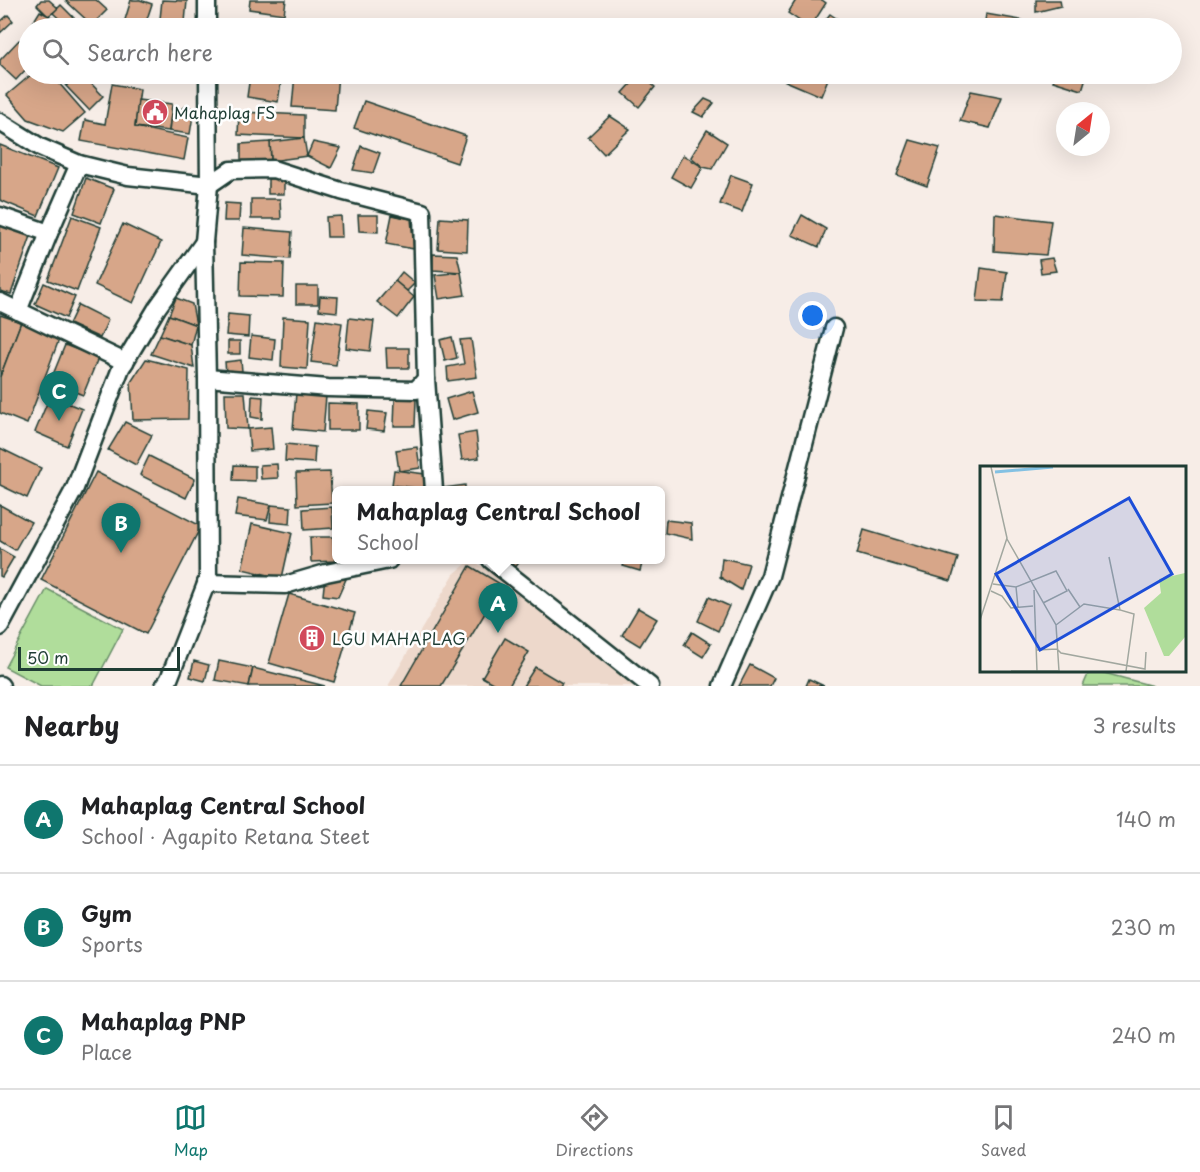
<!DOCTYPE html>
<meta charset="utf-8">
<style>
body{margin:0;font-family:"Playpen Sans",sans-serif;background:#f2f2f2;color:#202124}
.compass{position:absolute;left:1056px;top:102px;width:54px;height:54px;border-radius:50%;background:#fff;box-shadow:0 6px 24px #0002;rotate:30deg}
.scale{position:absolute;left:18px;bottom:15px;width:162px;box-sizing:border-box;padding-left:6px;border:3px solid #1f3d34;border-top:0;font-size:16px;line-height:21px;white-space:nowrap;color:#1f3d34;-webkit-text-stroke:4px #fff;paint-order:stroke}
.you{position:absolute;left:813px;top:316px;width:21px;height:21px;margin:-15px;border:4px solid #fff;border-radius:50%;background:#1a73e8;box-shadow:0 0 0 9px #1a73e833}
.badge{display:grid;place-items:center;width:39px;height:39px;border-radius:50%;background:#0f766e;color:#fff;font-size:20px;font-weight:700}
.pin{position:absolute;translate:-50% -50px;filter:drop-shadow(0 2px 3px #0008)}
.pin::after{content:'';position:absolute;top:32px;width:21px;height:18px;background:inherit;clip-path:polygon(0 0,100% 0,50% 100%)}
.popup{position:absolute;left:332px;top:486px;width:333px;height:78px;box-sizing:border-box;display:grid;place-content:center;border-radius:9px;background:#fff;filter:drop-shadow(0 2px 4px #0005);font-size:20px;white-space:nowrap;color:#757577}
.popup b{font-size:22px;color:#202124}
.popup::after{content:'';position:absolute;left:50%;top:100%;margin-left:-12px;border:12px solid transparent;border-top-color:#fff}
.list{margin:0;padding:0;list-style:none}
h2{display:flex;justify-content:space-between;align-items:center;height:78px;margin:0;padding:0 24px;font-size:26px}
h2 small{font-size:20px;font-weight:400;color:#757577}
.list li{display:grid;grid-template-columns:39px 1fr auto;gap:18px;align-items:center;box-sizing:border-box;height:108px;padding:0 24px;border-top:2px solid #e0e0e0}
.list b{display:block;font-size:22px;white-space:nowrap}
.list p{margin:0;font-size:20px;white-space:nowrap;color:#757577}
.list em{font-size:20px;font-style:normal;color:#757577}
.icon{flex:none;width:33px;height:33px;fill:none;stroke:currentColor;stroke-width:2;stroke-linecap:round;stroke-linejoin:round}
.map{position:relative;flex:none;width:1200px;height:686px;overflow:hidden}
.search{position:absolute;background:#fff;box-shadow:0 6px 24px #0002;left:18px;right:18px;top:18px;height:66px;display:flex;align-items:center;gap:15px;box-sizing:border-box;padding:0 21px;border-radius:33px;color:#757577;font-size:22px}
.sheet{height:402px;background:#fff}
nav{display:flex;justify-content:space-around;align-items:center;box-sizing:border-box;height:84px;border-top:2px solid #e0e0e0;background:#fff;font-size:16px;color:#757577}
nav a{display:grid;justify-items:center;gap:3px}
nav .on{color:#0f766e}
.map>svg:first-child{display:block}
.built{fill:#edd8cb}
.green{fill:#b0dd9b;stroke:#688d68;stroke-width:1.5}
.building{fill:#d7a689;stroke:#1f3d34;stroke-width:1.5}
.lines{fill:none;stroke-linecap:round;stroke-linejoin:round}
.street-casing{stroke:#1f3d34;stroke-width:21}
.street{stroke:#fff;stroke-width:16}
.labels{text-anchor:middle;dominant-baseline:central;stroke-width:5;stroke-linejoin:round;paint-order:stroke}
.poi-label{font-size:16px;fill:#1f3d34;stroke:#fff;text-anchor:start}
.inset-river{fill:none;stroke:#83c1e3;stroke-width:3}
.inset-road{fill:none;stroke:#a1a79f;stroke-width:1.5}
.view{fill:#1d4ed8;fill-opacity:0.15;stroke:#1d4ed8;stroke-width:3}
.inset-edge{fill:none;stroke:#1f3d34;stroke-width:3}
</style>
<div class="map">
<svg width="1200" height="686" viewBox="0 0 1200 686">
<rect width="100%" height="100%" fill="#f7ede7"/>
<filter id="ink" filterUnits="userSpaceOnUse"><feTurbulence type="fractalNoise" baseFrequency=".0167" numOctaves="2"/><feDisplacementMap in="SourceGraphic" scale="12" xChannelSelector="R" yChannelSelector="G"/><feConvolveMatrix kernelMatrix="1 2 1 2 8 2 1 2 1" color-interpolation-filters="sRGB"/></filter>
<g filter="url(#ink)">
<polygon class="built" points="471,560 503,578 645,686 388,686 454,574"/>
<g class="green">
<polygon points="47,589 123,629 93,686 41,686 5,667"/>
<polygon points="1090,670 1093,670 1153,686 1083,686"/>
</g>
<g class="building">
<polygon points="41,0 49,0 59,9 48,16 37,5"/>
<polygon points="65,0 96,0 107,10 92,25"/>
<polygon points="131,0 140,0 152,4 144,28 124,23"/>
<polygon points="162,0 187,1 185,22 160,19"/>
<polygon points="250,0 286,0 284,14 249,9"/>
<polygon points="796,0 822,0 826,3 810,28 788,13"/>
<polygon points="1036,0 1060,0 1061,6 1036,12"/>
<polygon points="61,5 84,28 69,28 53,13"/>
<polygon points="40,11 61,23 57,28 39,28 32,24"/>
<polygon points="830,14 851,28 819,28"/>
<polygon points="986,14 1026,21 1025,28 984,28"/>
<polygon points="8,15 13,21 0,33 0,22"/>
<polygon points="271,20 272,28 243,28 242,23"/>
<polygon points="282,24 316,28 282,28"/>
<polygon points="19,40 28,50 28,67 16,80 0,65 0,60"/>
<polygon points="32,74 51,74 85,113 63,132 28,119 7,95"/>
<polygon points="79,74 82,74 103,96 89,110 66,86"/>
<polygon points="295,74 338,74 335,110 292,107"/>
<polygon points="640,74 655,87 639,107 623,93"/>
<polygon points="783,74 830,74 821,96 781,79"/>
<polygon points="1056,74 1087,74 1082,90 1053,81"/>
<polygon points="250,76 281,82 278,102 247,97"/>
<polygon points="112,84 140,89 135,127 188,138 184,160 81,141 85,120 105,124"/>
<polygon points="971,91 1002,97 990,128 960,121"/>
<polygon points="705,99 714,103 703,117 693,112"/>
<polygon points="138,100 172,104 169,131 135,127"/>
<polygon points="364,101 466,136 457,163 354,128"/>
<polygon points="186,106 194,109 190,134 169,131 171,115"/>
<polygon points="239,112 304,115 304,138 238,135"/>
<polygon points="610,116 630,129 604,154 588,137"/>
<polygon points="707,130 727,143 712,169 703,167 691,157"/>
<polygon points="304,138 307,156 271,161 270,142"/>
<polygon points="910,140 940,148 927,186 897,175"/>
<polygon points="270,142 271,161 241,162 241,144"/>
<polygon points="313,142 341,148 331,168 307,156"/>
<polygon points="0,145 58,168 38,216 0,200"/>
<polygon points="361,146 380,153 373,173 353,170"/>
<polygon points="683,155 703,167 691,188 671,177"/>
<polygon points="731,175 753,183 742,212 720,204"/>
<polygon points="86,178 114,189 101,223 74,213"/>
<rect x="268" y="179" width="16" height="15"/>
<polygon points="251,199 280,199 281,219 251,219"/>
<polygon points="225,203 240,204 239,221 224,221"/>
<polygon points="995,214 1051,221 1046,255 994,251"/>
<polygon points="358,215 378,215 378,232 359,231"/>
<polygon points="392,215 411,219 414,249 386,244"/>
<polygon points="802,215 826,229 819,247 792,235"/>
<polygon points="72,216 101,227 77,291 48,280"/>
<polygon points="341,216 342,237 327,237 326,217"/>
<polygon points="440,218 468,220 467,251 438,249"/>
<polygon points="123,224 161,242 133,303 95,285"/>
<polygon points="0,225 31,236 11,294 0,291"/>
<polygon points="244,228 292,232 290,259 242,255"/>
<polygon points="433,254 457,255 461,272 433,270"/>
<polygon points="1052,258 1056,271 1041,273 1039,260"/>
<polygon points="241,262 284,263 283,297 240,296"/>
<polygon points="981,268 1007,272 1003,302 977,301"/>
<polygon points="402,272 415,283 407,291 395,281"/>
<polygon points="461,272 465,295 439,299 435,275"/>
<polygon points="395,281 414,297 398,318 377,302"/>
<polygon points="44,283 75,297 66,318 35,304"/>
<rect x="296" y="286" width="22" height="18"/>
<polygon points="320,296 338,297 337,312 319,310"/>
<polygon points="176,298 192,304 196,325 169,315"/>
<polygon points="78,305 108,320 100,338 69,324"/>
<polygon points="228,314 249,316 248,337 226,335"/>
<polygon points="0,315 21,322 0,377"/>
<polygon points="169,315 196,325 191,345 160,335"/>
<polygon points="283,317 310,319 307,369 281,367"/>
<polygon points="349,318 374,321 370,351 346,348"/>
<polygon points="317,319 342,323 336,365 311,362"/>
<polygon points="21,322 60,337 27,424 0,413 0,377"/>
<polygon points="160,335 191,345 194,368 151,354"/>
<polygon points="251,336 275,339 273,360 249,357"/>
<polygon points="452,337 457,358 445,361 440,340"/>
<polygon points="471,339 477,377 448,381 447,367 464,364 460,340"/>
<rect x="228" y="341" width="12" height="13"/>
<polygon points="65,345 98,358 83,395 50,382"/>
<polygon points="386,348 409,348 409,368 387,368"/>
<polygon points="146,359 189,370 188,419 133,420 131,382"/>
<polygon points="241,360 242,371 226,373 225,362"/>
<polygon points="472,391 478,412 452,420 446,399"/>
<polygon points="225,393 245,393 248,429 226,428"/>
<polygon points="296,393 326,396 323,432 293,429"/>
<polygon points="50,396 82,409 67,446 35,432"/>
<polygon points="252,396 263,397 262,419 251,417"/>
<polygon points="395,398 416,399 415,426 394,426"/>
<polygon points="328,403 359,404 359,430 328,430"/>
<polygon points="368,411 387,413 384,431 366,429"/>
<polygon points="125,422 152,435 136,465 108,450"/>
<polygon points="271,427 273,449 250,451 248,429"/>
<polygon points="476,432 479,458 462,460 458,435"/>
<polygon points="286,444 315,447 314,463 285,461"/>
<polygon points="417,447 420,468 399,471 396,450"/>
<polygon points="0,448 41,468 27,498 0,485"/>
<polygon points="149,456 195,479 186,498 140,475"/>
<polygon points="277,464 278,478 261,479 260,465"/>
<polygon points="234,465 255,466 255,481 233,480"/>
<polygon points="394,470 425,474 424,489 392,485"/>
<polygon points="96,472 201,526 146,634 41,580"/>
<polygon points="330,472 332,503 297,505 296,473"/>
<polygon points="465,485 465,490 444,490 443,488"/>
<polygon points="238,499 271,505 267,520 235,516"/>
<polygon points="0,505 31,522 15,550 0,541"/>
<polygon points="271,505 291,507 290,524 270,522"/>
<polygon points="332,507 333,528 304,530 303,509"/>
<polygon points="666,520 691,523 692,539 665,533"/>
<polygon points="252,524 292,533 282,578 242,569"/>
<polygon points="864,530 958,558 951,581 857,554"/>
<polygon points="310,537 333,537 335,561 311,562"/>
<polygon points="0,549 14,557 2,577 0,576"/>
<polygon points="722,558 749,564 741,590 720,577"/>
<polygon points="504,560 521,560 515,568"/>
<polygon points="625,560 643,560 640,571 623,566"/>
<polygon points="470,566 502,585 441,686 401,686"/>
<polygon points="325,576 346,579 338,597 323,595"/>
<polygon points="289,594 355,613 334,682 269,663"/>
<polygon points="709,597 729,606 718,631 698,621"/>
<polygon points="638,608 657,619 640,646 622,635"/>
<polygon points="692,632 711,644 703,657 684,645"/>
<polygon points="505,638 529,652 509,686 498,686 482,677"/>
<polygon points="194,661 209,665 205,681 190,677"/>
<polygon points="219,661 253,668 249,686 215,680"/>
<polygon points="750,665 774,678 770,686 739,686"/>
<polygon points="535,667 562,683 560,686 523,686"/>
<polygon points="253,668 325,686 249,686"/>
<polygon points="809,679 824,686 806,686"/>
</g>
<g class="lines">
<defs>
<g id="street">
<polyline points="207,0 207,28"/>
<polyline points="0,122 40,147 79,164 128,176 209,185 231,170 273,169 341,191 422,212 426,379 416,390 328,388 207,378"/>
<polyline points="0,216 49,233"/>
<polyline points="0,302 125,362"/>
<polyline points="18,311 49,233 79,164"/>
<polyline points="426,379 434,490"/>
<polyline points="491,560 650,686"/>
<polyline points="206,583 285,585 326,573 389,560"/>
<polyline points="0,627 75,488 121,368 157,308 204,242"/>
<polyline points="0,685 1,686"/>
<polyline points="164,686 169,679 208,579 207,378 204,242 209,185 208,74"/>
<polyline points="722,686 770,576 834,328"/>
</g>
</defs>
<use href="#street" class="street-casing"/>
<use href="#street" class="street"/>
</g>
</g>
<defs>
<symbol id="civic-disc" viewBox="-11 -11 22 22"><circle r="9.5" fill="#d1495b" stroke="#fff"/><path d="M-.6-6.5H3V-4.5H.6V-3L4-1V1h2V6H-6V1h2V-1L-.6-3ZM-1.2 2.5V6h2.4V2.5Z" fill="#fff"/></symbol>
<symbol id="building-disc" viewBox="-11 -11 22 22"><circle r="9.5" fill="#d1495b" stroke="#fff"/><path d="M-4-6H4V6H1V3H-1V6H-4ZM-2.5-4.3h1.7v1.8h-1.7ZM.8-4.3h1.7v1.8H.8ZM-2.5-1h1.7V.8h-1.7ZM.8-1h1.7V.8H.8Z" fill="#fff"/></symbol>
</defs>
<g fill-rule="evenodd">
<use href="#civic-disc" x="140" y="97" width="30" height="30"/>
<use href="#building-disc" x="297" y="623" width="30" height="30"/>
</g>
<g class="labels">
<g class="poi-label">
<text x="174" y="112">Mahaplag FS</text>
<text x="332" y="638">LGU MAHAPLAG</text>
</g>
</g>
<g transform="translate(980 466)">
<rect width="206" height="206" fill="#f7ede7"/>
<path d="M205 107V171L189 190H184L164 142 181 127 179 113Z" fill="#b0dd9b"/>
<path class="inset-river" d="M15 6 73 1"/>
<path class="inset-road" d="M27 73 76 159 79 205M129 91 140 144 154 148 146 205M13 118 36 121 76 105 87 125 63 137M36 121 38 141M88 123 100 141M54 124 57 205M11 125 22 130 31 142 53 140M0 154 27 72 11 1M76 159 104 138 140 144M57 184 77 183 81 187 165 203 166 186M31 205H78"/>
<path class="view" d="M149 32 192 108 60 184 16 108Z"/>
<rect width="206" height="206" class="inset-edge"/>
</g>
</svg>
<svg class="compass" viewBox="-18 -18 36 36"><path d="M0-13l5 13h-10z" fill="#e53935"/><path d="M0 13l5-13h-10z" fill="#757577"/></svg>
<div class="scale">50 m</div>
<div class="you"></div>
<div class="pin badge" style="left:498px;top:633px">A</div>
<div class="popup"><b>Mahaplag Central School</b>School</div>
<div class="pin badge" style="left:121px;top:553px">B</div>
<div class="pin badge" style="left:59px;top:421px">C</div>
<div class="search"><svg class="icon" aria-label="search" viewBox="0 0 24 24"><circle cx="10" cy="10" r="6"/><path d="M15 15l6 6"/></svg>Search here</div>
</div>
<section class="sheet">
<h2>Nearby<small>3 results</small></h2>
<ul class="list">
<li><span class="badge">A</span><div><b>Mahaplag Central School</b><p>School · Agapito Retana Steet</p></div><em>140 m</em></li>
<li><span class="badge">B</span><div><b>Gym</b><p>Sports</p></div><em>230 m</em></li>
<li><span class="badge">C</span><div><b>Mahaplag PNP</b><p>Place</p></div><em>240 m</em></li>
</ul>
</section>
<nav>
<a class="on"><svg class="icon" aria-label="map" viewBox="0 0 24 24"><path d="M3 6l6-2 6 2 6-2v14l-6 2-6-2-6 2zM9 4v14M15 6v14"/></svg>Map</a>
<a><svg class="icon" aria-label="directions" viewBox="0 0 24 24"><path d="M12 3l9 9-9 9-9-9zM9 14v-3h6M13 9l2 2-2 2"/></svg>Directions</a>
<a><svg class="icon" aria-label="saved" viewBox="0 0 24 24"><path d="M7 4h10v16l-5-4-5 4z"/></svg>Saved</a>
</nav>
